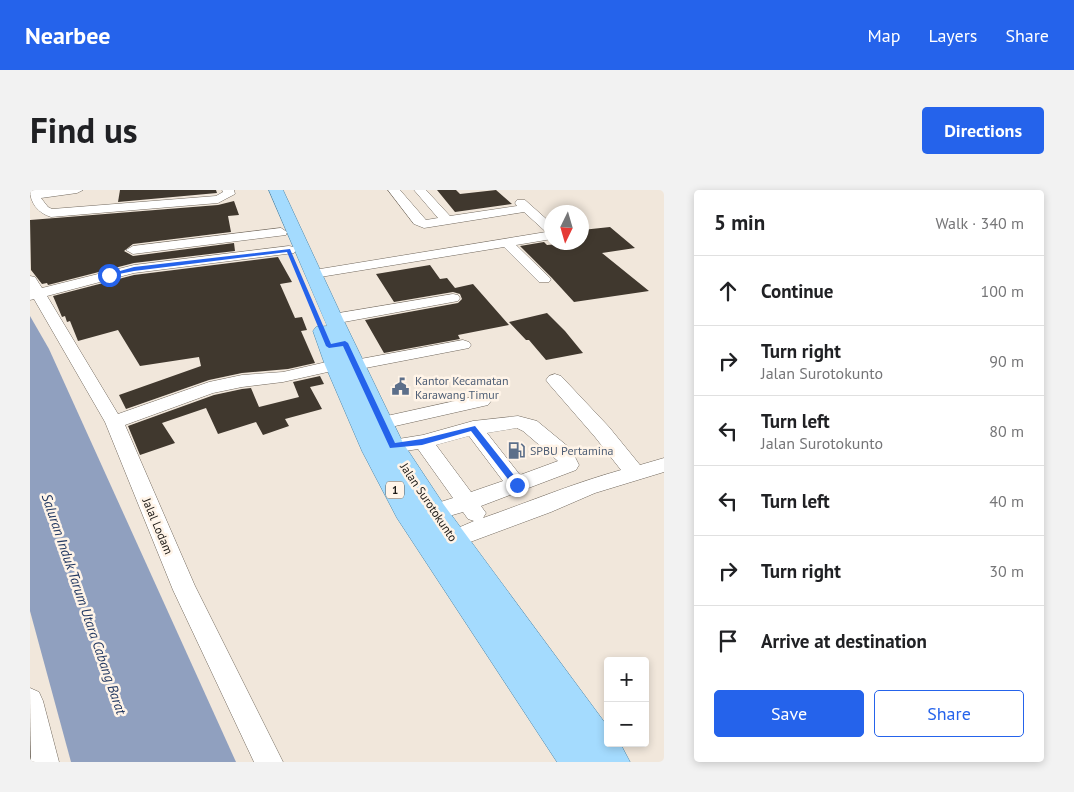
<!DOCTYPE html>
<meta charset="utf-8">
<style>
body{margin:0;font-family:"PT Sans",sans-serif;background:#f2f2f2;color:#202124}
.controls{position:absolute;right:15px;bottom:15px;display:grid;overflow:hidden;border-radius:5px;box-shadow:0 2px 8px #0003}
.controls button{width:45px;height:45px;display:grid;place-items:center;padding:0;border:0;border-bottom:1px solid #e0e0e0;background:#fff;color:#202124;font:25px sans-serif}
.compass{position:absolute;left:514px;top:15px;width:45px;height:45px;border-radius:50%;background:#fff;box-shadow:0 2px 8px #0003;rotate:185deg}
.stop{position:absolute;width:15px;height:15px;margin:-11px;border:4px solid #2563eb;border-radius:50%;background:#fff}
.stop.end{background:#2563eb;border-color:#fff;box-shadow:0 1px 5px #0008}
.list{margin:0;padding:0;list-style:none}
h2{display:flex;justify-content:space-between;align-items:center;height:65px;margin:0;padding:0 20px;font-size:21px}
h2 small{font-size:16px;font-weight:400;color:#757577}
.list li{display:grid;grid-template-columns:32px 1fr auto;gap:15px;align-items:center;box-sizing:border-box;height:70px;padding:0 20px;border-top:1px solid #e0e0e0}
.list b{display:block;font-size:19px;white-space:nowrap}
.list p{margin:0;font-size:16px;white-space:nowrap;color:#757577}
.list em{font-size:16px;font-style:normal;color:#757577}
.actions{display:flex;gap:10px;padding:15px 20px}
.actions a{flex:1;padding:11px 0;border:1px solid #2563eb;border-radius:5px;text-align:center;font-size:18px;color:#2563eb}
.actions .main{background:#2563eb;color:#fff}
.icon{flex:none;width:28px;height:28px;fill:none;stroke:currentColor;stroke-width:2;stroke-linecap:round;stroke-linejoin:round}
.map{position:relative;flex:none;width:634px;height:572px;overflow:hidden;border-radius:5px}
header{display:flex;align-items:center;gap:30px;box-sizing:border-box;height:70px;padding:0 25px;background:#2563eb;color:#fff}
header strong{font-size:24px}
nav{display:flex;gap:28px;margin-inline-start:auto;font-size:18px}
.intro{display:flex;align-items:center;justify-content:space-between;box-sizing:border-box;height:120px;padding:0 30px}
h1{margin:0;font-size:35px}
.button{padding:12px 22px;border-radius:5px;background:#2563eb;color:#fff;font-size:18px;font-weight:700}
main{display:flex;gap:30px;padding:0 30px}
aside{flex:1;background:#fff;border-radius:5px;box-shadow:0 2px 8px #0003}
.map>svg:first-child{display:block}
.water{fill:#90a0bf}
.building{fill:#40382e}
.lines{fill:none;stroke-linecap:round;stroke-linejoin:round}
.minor-casing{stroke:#72695e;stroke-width:1}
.major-casing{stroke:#4d88ac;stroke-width:1}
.minor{fill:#fff;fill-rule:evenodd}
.major{fill:#a4dbfe;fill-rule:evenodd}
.route{fill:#2563eb}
.labels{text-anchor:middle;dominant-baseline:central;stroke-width:5;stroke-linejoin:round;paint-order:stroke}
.shield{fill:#fff4e8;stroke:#605b54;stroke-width:1}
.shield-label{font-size:11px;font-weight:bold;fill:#1c1915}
.service-label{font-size:12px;fill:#4e5e75;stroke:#fff4e8;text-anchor:start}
.street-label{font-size:12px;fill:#1c1915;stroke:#fff4e8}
.water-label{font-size:14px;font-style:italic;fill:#223861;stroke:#fff4e8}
</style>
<header>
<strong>Nearbee</strong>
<nav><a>Map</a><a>Layers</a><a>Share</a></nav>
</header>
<div class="intro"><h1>Find us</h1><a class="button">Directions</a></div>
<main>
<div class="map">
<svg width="634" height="572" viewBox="0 0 634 572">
<rect width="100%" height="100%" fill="#f1e7db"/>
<polygon class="water" points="0,126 19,159 206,572 41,572 0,421"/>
<g class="building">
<polygon points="90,0 186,0 187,3 88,12"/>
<polygon points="407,0 426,0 430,4 466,0 482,14 425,22"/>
<polygon points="204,11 209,25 198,26 201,42 103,54 94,61 103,66 204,53 205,61 104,73 18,95 17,93 12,94 1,80 0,30 188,15"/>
<polygon points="580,37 605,58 572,63 619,101 544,112 522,88 490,56 514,52 517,55 552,52 552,40"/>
<polygon points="248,67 262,92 250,94 265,128 272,127 277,140 271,141 285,173 258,179 212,183 179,190 96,219 89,205 171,176 169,167 110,176 88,140 48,151 40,131 37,132 35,126 32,127 23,106 104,85"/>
<polygon points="400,75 410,89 417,88 425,98 443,94 479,135 428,145 430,149 354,163 335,130 428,113 432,109 430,104 423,102 364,112 346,84"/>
<polygon points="517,123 535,141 553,163 516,170 499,150 496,150 479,132"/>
<polygon points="290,186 294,194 280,197 292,219 255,229 259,236 233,245 226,232 188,244 176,218 132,233 145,253 110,265 98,236 184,205 212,199 221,198 229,217 269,207 263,192"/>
</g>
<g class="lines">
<defs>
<g id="minor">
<path d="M0 0H53L47 3 11 8 18 17 22 19 186 6 193 2 192 0H204L205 4 188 13 21 27C8 23 0 13 0 0Z"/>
<polygon points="358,0 370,0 396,30 408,28 384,0 396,0 420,26 487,16 485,13 487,10 495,10 522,34 522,49 486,55 521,89 519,92 509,92 474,57 284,88 279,87 277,84 279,81 284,80 516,42 494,22 394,38 384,34"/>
<polygon points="251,38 257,42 256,45 103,64 96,60 103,56"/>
<polygon points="259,56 264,57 266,60 264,63 104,83 17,106 88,224 179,192 212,185 253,182 305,170 311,171 313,175 311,179 253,192 212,197 183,203 95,235 165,396 253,572 224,572 143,400 75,232 4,109 0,110 0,86 5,87 12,98 104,75"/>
<polygon points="423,104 428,105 430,108 428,111 303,134 298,132 295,129 298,126 303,124"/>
<polygon points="433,150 439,152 441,155 439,158 325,180 319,179 317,175 319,171 325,170"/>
<path d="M525 184 531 186 579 237 610 275 634 268V282L565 303 521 322 424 358 416 355 413 349 416 343 444 331 438 329 433 322 405 330 398 328 394 322 398 316 423 308 388 259 363 263 356 261 353 256 356 251 393 245 443 231 488 226 507 231 541 259 549 275 546 280 451 316 456 323 453 328C499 312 544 293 591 280L565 247 519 194 516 190 519 186ZM487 238 493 241 528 271 490 285 457 243ZM439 246 473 291 441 302 406 255Z"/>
<polygon points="452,205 458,207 461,211 458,215 352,239 345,238 343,233 345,228 352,227"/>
<polygon points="0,498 9,502 13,511 29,572 1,572"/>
</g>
<polygon id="major" points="239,0 253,0 313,129 373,253 414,315 578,537 578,553 590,553 600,572 527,572 367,328 332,261 295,175 283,141 286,137 297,136"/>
</defs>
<use href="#minor" class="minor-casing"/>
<use href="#major" class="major-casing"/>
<use href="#minor" class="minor"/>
<use href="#major" class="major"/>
</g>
<polygon class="route" points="260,59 301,154 315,151 318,153 365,253 392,249 445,236 490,293 490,297 484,297 441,241 392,255 360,258 313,156 299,158 296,156 257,62 104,81 79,86 76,85 104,77"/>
<defs>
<symbol id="civic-bare" viewBox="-9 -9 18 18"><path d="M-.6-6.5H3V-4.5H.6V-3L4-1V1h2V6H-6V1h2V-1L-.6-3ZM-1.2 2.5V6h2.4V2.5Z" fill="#5c6f8a" stroke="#fff4e8" stroke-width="2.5" paint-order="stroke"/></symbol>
<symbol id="fuel-bare" viewBox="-9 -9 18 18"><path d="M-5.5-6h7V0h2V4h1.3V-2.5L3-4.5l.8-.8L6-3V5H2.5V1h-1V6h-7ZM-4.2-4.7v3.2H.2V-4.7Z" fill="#5c6f8a" stroke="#fff4e8" stroke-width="2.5" paint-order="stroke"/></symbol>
</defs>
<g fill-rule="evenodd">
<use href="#civic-bare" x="358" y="184" width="25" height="25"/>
<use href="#fuel-bare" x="474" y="248" width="25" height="25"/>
</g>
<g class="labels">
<rect class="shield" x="356" y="291.5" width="18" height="17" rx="4"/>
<g class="shield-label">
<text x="365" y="300">1</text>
</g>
<g class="service-label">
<text x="385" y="190">Kantor Kecamatan<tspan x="385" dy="14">Karawang Timur</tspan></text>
<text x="500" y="260">SPBU Pertamina</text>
</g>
<g class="street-label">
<text transform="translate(399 312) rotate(56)">Jalan Surotokunto</text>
<text transform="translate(128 336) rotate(67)">Jalal Lodam</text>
</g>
<g class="water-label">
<text transform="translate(54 414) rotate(71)">Saluran Induk Tarum Utara Cabang Barat</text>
</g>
</g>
</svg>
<div class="controls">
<button>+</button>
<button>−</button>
</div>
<svg class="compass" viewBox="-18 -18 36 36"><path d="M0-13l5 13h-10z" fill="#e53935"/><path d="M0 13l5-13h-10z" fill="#757577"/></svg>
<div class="stop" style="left:79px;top:85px"></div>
<div class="stop end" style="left:487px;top:295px"></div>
</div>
<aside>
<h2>5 min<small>Walk · 340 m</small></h2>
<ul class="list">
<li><svg class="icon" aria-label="ahead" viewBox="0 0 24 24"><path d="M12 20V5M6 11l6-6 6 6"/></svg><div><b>Continue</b></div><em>100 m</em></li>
<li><svg class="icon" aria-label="right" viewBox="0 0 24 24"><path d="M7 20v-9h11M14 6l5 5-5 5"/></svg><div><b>Turn right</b><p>Jalan Surotokunto</p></div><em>90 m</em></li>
<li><svg class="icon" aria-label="left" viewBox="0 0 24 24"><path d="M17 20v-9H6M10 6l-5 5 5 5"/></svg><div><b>Turn left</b><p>Jalan Surotokunto</p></div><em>80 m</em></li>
<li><svg class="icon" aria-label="left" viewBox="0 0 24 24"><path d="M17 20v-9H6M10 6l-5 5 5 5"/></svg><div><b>Turn left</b></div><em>40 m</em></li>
<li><svg class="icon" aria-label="right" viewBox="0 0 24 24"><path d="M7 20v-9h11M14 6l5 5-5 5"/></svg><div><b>Turn right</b></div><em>30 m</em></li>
<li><svg class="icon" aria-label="arrive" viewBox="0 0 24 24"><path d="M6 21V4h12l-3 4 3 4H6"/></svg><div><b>Arrive at destination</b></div></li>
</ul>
<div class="actions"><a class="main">Save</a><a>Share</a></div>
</aside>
</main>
